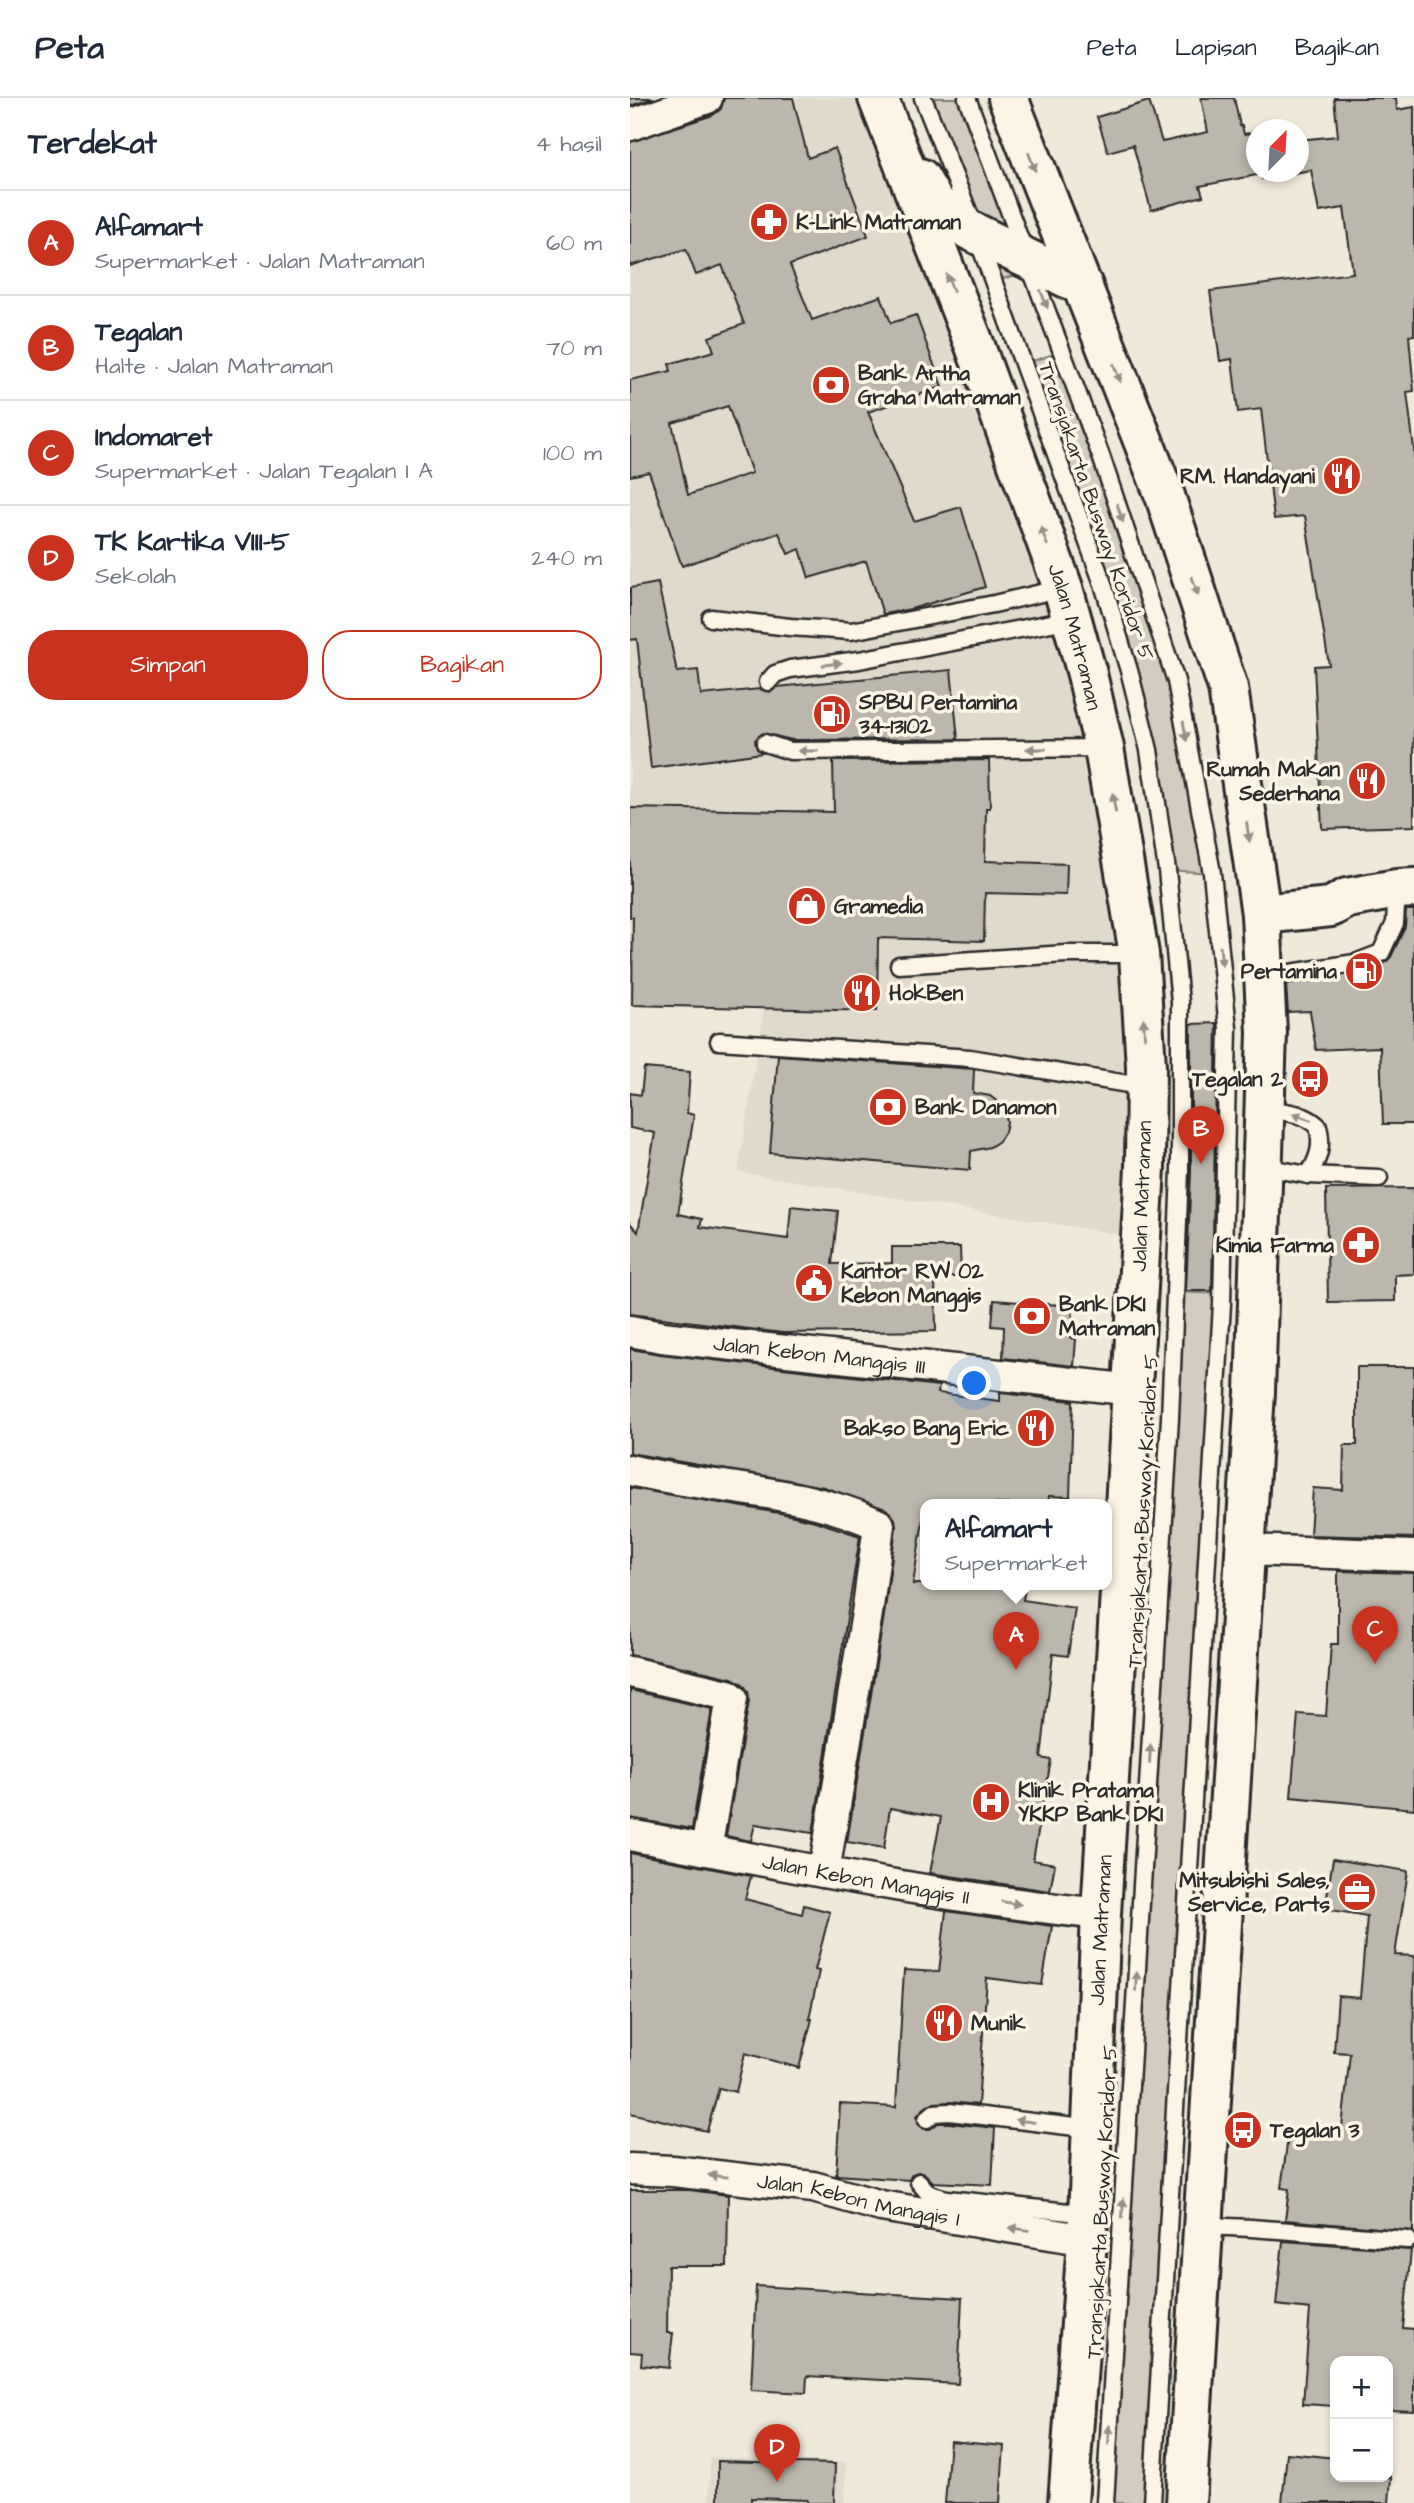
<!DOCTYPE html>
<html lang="id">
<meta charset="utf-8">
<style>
body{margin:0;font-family:"Architects Daughter",sans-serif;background:#f2f2f3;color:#1f2937}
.controls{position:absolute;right:21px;bottom:21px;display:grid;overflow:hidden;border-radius:14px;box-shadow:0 4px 10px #0003}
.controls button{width:63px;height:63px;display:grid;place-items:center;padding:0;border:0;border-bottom:2px solid #e0e1e3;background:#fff;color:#1f2937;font:35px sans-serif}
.compass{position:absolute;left:616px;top:21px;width:63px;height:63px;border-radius:50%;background:#fff;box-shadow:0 4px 10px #0003;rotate:24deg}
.you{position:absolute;left:345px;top:1286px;width:24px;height:24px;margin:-18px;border:5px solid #fff;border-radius:50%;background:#1a73e8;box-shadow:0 0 0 10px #1a73e833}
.badge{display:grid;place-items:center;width:46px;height:46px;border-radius:50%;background:#c8321e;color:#fff;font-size:23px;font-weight:700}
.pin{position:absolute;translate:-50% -58px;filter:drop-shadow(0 2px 4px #0008)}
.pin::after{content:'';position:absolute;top:37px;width:24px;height:21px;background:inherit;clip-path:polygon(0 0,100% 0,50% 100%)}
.popup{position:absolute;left:290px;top:1401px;width:192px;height:91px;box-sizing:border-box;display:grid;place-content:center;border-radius:14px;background:#fff;filter:drop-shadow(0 2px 5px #0005);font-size:23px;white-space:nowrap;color:#747a83}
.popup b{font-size:26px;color:#1f2937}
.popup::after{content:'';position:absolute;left:50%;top:100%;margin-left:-14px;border:14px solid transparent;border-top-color:#fff}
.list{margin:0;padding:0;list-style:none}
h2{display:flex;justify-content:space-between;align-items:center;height:91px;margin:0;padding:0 28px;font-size:30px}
h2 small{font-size:23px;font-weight:400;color:#747a83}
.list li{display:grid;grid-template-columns:46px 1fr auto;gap:21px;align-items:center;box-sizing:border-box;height:105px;padding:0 28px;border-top:2px solid #e0e1e3}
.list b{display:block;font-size:26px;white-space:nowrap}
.list p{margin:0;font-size:23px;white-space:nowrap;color:#747a83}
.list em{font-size:23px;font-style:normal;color:#747a83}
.actions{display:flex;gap:14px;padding:21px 28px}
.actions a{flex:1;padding:16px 0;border:2px solid #c8321e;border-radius:28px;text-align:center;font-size:24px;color:#c8321e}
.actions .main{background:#c8321e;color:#fff}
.map{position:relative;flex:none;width:784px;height:2405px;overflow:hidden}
header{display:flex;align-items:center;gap:42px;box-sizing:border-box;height:98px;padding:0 35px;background:#fff;border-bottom:2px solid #e0e1e3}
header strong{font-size:33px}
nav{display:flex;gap:38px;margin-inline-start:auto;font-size:24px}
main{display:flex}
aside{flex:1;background:#fff}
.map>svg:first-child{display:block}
.built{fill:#e0dacc}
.green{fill:#d2cdc0;stroke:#7e7c76;stroke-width:2}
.building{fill:#bcb7ac;stroke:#2b2b2b;stroke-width:2;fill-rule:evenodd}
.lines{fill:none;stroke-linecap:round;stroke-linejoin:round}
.lane-casing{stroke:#2b2b2b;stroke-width:21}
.street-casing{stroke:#2b2b2b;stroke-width:35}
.secondary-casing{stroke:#2b2b2b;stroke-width:44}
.primary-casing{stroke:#2b2b2b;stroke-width:44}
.lane{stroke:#fcf5e5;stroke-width:16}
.street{stroke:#fcf5e5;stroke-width:30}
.secondary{stroke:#fcf5e5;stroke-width:38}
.primary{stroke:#fcf5e5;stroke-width:38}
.oneway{fill:#949088}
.labels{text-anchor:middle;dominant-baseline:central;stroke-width:7;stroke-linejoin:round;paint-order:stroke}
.poi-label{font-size:21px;font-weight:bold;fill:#2b2b2b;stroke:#fcf5e5;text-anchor:start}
.street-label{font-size:21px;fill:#2b2b2b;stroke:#fcf5e5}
</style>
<header>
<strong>Peta</strong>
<nav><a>Peta</a><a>Lapisan</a><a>Bagikan</a></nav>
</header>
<main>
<aside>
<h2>Terdekat<small>4 hasil</small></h2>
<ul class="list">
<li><span class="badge">A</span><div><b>Alfamart</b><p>Supermarket · Jalan Matraman</p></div><em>60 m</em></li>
<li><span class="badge">B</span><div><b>Tegalan</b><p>Halte · Jalan Matraman</p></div><em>70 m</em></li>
<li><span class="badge">C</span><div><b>Indomaret</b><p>Supermarket · Jalan Tegalan I A</p></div><em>100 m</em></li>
<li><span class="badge">D</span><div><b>TK Kartika VIII-5</b><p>Sekolah</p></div><em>240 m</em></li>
</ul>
<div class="actions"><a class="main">Simpan</a><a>Bagikan</a></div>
</aside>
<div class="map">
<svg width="784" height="2405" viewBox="0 0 784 2405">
<rect width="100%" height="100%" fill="#efe9da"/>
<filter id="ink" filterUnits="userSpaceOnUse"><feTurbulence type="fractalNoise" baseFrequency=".0143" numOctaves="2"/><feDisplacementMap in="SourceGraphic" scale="14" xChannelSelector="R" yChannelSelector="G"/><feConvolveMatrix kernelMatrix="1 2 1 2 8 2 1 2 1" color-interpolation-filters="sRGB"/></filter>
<g filter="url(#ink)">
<g class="built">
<polygon points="0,0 248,0 483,698 511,1140 108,1074 134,912 0,889"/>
<polygon points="80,2359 216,2364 215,2405 79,2405"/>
</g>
<g class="green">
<polygon points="293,0 337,0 403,173 364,183"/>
<polygon points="433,253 546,583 582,775 537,772 519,652 394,266"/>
<polygon points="545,1194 592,1196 522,2405 476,2405"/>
</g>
<g class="building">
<polygon points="0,0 24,0 0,8"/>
<path d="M94 0H163L178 60 205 50 238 138 160 167 182 222 251 198 261 225 286 217 312 289 238 314 284 423 331 409 355 489 281 511 253 516 236 463 179 480 170 451 158 456 149 435 52 468 19 374 0 378V282L41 273 39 266 84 253 79 239 114 226 92 167 66 177 56 151 0 168V44L83 17 91 11ZM98 308 122 375 58 397 42 325Z"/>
<polygon points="571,0 604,0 610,28 612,28 614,36 626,34 626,74 668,74 668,42 708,38 704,0 766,0 767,12 784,9 784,237 779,238 784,293 777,294 784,351 784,728 692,731 684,568 699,567 675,418 644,421 631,311 608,314 602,261 590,263 580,193 723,175 714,110 689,114 681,72 632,81 632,76 570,88 573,98 521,112 503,47 478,54 467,19 519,3 532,44 578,34"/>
<polygon points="28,485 47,574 68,572 71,597 130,591 141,594 147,589 321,572 328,641 162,642 133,635 125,642 127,651 132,655 21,670 7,541 0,542 0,490"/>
<polygon points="359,662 360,710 356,710 355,763 437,766 436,797 355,795 354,843 248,840 247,913 2,907 3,819 0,819 0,710 204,714 203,663"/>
<polygon points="776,812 784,812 784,1026 753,1026 750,949 686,952 680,913 658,914 656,886 727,875 755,865 761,859 775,829"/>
<polygon points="587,925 582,1193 556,1193 561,1073 561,926"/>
<polygon points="148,957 344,971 343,995 360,998 369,1005 375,1014 377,1024 375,1034 369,1043 360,1049 341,1053 340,1072 140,1055"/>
<polygon points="14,970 60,974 57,1015 64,1017 48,1116 72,1121 70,1129 158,1141 161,1108 208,1113 202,1166 262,1165 262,1149 330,1149 331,1179 305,1179 306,1233 153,1235 0,1216 0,1125 8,1134 25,1035 0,1030 0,995 11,997"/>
<polygon points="784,1090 784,1176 765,1177 765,1203 698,1204 696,1091"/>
<polygon points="364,1202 443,1208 441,1240 446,1241 444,1268 373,1260 374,1229 362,1228"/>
<polygon points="0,1251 30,1256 309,1288 308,1295 370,1303 370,1295 443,1303 440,1399 419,1398 418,1406 295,1406 295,1422 293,1422 283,1486 396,1486 393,1502 445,1510 438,1558 423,1556 411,1660 421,1662 403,1762 425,1766 420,1793 300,1775 311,1719 260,1710 254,1750 217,1744 255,1511 266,1429 265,1421 256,1411 194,1389 0,1355"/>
<polygon points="727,1269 784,1269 784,1440 680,1437 683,1390 713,1392 714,1347 727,1347"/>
<polygon points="0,1390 155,1416 185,1423 230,1438 183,1735 125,1726 121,1743 96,1738 119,1603 118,1593 113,1586 102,1580 0,1557"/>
<polygon points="708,1473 784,1475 784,1711 661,1699 668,1616 696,1618 701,1546 708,1546"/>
<polygon points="0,1592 82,1611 62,1731 0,1720"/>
<polygon points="0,1755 121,1778 115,1801 172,1816 174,1807 200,1814 185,1872 189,1873 179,1921 182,1921 169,1970 115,1955 106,1994 89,1990 77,2033 0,2015"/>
<polygon points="703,1761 778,1773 765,1857 784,1858 783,2133 655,2122 659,2091 651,2090 659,2032 711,2039 720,1955 704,1954 708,1898 730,1900 737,1818 695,1811"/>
<polygon points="316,1813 422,1828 412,1887 357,1880 348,2007 320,2004 303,2005 297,2007 287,2018 289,2027 294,2031 300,2031 308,2025 319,2025 365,2030 362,2087 303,2084 293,2074 288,2074 282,2076 279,2082 206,2077 210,2006 266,2009 274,1872 309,1874"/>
<polygon points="0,2092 59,2092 98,2097 97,2168 38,2168 37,2235 43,2235 39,2270 11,2267 12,2255 0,2254"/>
<polygon points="653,2143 781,2152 773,2230 784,2231 784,2313 758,2312 758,2263 705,2263 705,2308 673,2306 680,2211 646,2207"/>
<polygon points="126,2188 332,2200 328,2286 177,2278 176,2295 121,2292"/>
<polygon points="320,2343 374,2348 370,2405 315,2405"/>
<polygon points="657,2355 705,2360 705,2379 761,2379 759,2405 652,2405"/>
<polygon points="88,2363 205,2366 204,2405 177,2405 177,2402 121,2400 121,2405 88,2405"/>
</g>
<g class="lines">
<defs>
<g id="lane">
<polyline points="293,0 342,123"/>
<polyline points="337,0 471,358 546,583 582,775 598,930 592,1206 522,2405"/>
<polyline points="349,144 473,486 500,576 519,652 537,772 550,904 550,1073 540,1320 475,2405"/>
<polyline points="81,520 160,529 221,533 364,506 433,490"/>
<polyline points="138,584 145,576 160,571 229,562 442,521"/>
<polyline points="135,645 160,653 474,650"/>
<polyline points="269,867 436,856 509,856"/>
<polyline points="635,879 725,865 751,855 765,825 767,791"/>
<polyline points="89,943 340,960 516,989"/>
<path d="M634 1069 678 1077C689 1061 693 1047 688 1028 673 1014 655 1014 636 1011"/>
<polyline points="678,1077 749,1080"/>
<polyline points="297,2021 304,2015 319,2014 462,2031"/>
<polyline points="289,2084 299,2096 317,2101 458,2116"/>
<polyline points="574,2128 621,2130 778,2142"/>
</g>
<g id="street">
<polyline points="0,27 77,0"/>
<path id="s1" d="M0 1233 32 1239 503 1292"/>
<path d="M0 1372C80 1391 174 1391 249 1427L238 1509 194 1774"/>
<polyline points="616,1452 784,1458"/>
<polyline points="0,1574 98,1597 102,1600 76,1752"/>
<path id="s2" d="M0 1737C156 1767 313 1800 471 1816"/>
<path id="s3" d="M0 2071 43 2073 183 2089 251 2108 457 2142"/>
</g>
<polyline id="secondary" points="631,816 701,809 717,800 767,791 784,790"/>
<g id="primary">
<path id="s4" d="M248 0 345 248 407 418 433 490 457 576 474 650 509 856 516 968 515 1070 471 1816 457 2142 438 2405"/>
<polyline points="378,0 535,398 598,590 631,816 637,935 625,1294 556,2405"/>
<polyline points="290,80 304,104 339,132 453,188"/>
</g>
</defs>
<use href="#lane" class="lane-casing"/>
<use href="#street" class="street-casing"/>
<use href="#secondary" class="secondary-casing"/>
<use href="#primary" class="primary-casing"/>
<use href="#lane" class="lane"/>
<use href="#street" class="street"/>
<use href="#secondary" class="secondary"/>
<use href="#primary" class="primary"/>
</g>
<defs><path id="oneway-solid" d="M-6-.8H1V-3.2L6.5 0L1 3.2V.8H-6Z" transform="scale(1.75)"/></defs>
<g class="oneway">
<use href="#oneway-solid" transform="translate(402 64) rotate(69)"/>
<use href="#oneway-solid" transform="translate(320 185) rotate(-111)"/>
<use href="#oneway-solid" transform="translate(414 201) rotate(69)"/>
<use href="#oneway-solid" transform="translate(487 275) rotate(69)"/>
<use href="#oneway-solid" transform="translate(490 415) rotate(72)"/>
<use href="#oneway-solid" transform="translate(414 438) rotate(-110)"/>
<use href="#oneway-solid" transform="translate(565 488) rotate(72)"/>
<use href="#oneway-solid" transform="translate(202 566) rotate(-8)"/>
<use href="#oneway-solid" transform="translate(555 633) rotate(79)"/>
<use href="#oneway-solid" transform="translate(406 651) rotate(180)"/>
<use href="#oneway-solid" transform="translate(178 653) rotate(180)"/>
<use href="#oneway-solid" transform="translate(484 705) rotate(-100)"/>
<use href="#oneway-solid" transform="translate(618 734) rotate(81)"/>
<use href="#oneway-solid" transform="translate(591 858) rotate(84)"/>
<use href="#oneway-solid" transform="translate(514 930) rotate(-93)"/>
<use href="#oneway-solid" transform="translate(672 1019) rotate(-160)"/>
<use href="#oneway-solid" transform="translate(520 1656) rotate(-87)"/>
<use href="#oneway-solid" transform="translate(381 1805) rotate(9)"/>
<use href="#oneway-solid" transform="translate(506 1883) rotate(-87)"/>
<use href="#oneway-solid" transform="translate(395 2023) rotate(-173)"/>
<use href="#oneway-solid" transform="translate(88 2078) rotate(-174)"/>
<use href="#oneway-solid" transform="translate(493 2110) rotate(-87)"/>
<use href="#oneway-solid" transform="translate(389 2131) rotate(-171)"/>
<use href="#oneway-solid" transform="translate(479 2337) rotate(-87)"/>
</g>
</g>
<defs>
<symbol id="pharmacy-disc" viewBox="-11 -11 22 22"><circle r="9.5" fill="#c8321e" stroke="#fcf5e5"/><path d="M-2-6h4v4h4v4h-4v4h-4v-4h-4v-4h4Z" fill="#fff"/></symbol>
<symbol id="bank-disc" viewBox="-11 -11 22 22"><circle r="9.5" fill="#c8321e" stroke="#fcf5e5"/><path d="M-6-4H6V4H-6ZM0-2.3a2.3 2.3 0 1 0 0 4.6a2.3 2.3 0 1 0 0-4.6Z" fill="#fff"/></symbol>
<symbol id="restaurant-disc" viewBox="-11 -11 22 22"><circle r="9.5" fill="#c8321e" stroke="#fcf5e5"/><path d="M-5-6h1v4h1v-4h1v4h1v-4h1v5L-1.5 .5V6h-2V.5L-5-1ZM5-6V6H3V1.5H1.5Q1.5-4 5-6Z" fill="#fff"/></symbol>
<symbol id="fuel-disc" viewBox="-11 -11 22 22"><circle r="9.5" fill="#c8321e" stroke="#fcf5e5"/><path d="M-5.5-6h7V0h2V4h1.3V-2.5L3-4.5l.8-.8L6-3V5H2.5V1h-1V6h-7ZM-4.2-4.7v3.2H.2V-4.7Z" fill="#fff"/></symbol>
<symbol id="shop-disc" viewBox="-11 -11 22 22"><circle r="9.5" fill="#c8321e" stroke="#fcf5e5"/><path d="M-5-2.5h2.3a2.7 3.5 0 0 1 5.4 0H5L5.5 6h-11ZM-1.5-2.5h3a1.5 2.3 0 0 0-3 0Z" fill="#fff"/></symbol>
<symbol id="bus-disc" viewBox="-11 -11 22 22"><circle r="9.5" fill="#c8321e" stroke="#fcf5e5"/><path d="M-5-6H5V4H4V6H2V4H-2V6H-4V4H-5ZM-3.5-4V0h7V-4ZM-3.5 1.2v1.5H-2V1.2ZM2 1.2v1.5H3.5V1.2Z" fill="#fff"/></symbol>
<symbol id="civic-disc" viewBox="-11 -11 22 22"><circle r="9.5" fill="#c8321e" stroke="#fcf5e5"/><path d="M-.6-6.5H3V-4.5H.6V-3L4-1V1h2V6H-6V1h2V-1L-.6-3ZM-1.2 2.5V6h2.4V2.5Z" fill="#fff"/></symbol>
<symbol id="hospital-disc" viewBox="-11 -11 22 22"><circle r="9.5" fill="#c8321e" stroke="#fcf5e5"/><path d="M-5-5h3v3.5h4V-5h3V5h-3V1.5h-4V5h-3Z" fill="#fff"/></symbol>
<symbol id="office-disc" viewBox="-11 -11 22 22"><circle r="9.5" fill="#c8321e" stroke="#fcf5e5"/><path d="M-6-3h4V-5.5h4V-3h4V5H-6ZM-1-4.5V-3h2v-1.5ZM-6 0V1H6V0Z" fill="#fff"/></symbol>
</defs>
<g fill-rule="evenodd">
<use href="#pharmacy-disc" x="117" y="102" width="44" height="44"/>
<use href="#bank-disc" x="179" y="265" width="44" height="44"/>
<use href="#restaurant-disc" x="690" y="356" width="44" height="44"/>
<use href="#fuel-disc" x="180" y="594" width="44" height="44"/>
<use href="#restaurant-disc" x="715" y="661" width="44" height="44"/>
<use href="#shop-disc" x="155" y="786" width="44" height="44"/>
<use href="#fuel-disc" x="712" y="851" width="44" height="44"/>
<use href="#restaurant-disc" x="210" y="873" width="44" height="44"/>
<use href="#bus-disc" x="658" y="959" width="44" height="44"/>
<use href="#bank-disc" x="236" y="987" width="44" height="44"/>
<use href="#pharmacy-disc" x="709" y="1125" width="44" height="44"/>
<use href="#civic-disc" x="162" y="1163" width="44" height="44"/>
<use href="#bank-disc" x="380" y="1196" width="44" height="44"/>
<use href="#restaurant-disc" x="384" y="1308" width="44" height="44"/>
<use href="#hospital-disc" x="339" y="1682" width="44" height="44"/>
<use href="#office-disc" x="705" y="1772" width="44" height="44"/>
<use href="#restaurant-disc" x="292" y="1903" width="44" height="44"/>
<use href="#bus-disc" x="591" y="2010" width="44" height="44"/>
</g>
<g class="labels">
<g class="poi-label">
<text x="166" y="124">K-Link Matraman</text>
<text x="228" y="275">Bank Artha<tspan x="228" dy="24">Graha Matraman</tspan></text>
<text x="685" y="378" text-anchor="end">RM. Handayani</text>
<text x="229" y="604">SPBU Pertamina<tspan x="229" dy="24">34-13102</tspan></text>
<text x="710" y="671" text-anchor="end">Rumah Makan<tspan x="710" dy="24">Sederhana</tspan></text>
<text x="204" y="808">Gramedia</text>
<text x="707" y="873" text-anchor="end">Pertamina</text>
<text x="259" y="895">HokBen</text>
<text x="653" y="981" text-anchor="end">Tegalan 2</text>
<text x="285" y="1009">Bank Danamon</text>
<text x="704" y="1147" text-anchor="end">Kimia Farma</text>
<text x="211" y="1173">Kantor RW 02<tspan x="211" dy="24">Kebon Manggis</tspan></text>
<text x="429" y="1206">Bank DKI<tspan x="429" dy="24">Matraman</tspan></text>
<text x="379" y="1330" text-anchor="end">Bakso Bang Eric</text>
<text x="388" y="1692">Klinik Pratama<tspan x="388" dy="24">YKKP Bank DKI</tspan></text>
<text x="700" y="1782" text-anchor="end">Mitsubishi Sales,<tspan x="700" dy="24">Service, Parts</tspan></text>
<text x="341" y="1925">Munik</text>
<text x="640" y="2032">Tegalan 3</text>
</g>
<g class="street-label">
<text transform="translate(466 413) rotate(71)">Transjakarta Busway Koridor 5</text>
<text stroke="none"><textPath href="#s4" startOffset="574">Jalan Matraman</textPath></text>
<text transform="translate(512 1098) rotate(-88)">Jalan Matraman</text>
<text stroke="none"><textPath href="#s1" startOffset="191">Jalan Kebon Manggis III</textPath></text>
<text transform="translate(513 1413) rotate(-87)">Transjakarta Busway Koridor 5</text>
<text stroke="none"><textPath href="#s2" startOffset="240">Jalan Kebon Manggis II</textPath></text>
<text transform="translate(471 1832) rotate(-87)">Jalan Matraman</text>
<text stroke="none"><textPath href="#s3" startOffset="231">Jalan Kebon Manggis I</textPath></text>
<text transform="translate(472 2104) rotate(-87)">Transjakarta Busway Koridor 5</text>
</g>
</g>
</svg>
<div class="controls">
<button>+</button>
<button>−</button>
</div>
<svg class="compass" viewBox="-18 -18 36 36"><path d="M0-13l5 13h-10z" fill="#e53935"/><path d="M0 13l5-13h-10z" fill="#747a83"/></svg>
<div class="you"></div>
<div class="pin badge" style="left:386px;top:1572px">A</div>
<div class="popup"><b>Alfamart</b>Supermarket</div>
<div class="pin badge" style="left:571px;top:1066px">B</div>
<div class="pin badge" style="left:745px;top:1566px">C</div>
<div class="pin badge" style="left:147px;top:2384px">D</div>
</div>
</main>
